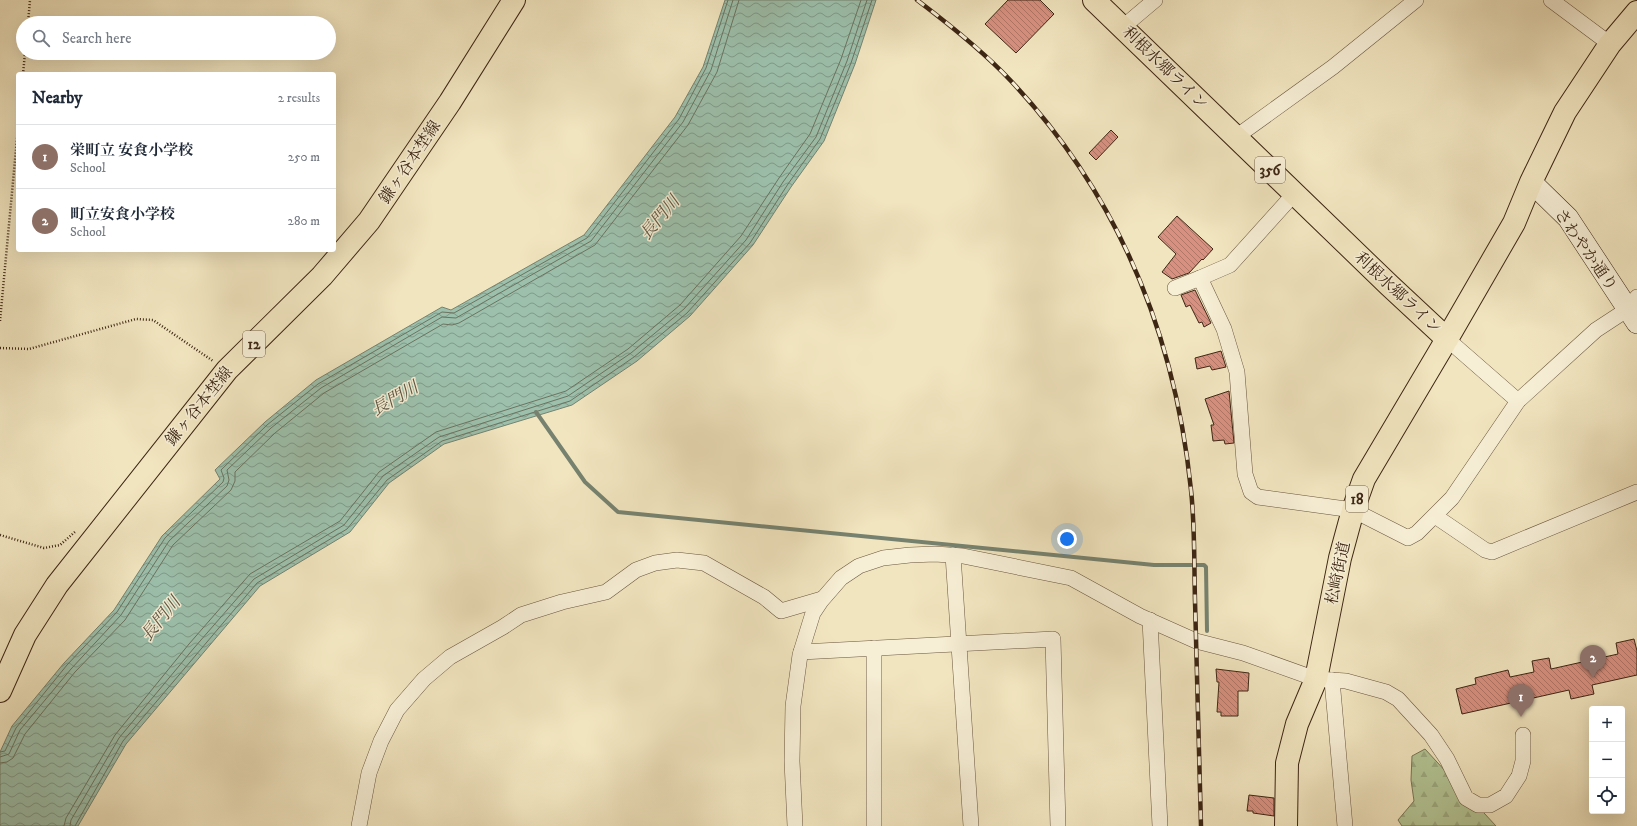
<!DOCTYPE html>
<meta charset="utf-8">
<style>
body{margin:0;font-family:"IM FELL DW Pica","Noto Serif JP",serif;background:#f6f6f7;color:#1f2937}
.controls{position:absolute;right:12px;bottom:12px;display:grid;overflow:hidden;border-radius:4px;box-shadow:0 4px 16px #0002}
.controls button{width:36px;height:36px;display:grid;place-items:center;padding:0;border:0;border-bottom:1px solid #e0e1e3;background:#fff;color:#1f2937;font:20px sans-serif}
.you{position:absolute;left:1067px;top:539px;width:14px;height:14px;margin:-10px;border:3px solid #fff;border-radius:50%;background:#1a73e8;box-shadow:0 0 0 6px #1a73e833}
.badge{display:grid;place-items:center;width:26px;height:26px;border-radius:50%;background:#d93025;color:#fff;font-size:13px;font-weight:700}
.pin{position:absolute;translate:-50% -33px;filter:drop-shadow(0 1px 2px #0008)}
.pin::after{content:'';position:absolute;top:21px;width:14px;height:12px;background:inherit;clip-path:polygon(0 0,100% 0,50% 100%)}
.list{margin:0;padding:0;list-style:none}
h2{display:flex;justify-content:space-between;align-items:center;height:52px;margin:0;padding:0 16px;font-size:17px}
h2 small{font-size:13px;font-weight:400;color:#747a83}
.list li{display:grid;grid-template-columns:26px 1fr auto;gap:12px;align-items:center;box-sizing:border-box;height:64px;padding:0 16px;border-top:1px solid #e0e1e3}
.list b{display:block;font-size:15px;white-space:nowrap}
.list p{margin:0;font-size:13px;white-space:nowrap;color:#747a83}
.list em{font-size:13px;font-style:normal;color:#747a83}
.icon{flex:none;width:22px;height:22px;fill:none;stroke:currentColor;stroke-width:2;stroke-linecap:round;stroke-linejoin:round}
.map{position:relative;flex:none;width:1637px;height:826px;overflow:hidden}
.search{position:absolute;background:#fff;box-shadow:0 4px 16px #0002;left:16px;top:16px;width:320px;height:44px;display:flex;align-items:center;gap:10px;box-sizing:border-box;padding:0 14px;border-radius:22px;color:#747a83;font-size:15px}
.panel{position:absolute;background:#fff;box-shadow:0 4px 16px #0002;left:16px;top:72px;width:320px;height:180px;border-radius:4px}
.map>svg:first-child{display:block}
.forest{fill:url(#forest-firs);stroke:#787655}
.water{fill:url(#water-waves);stroke:#76826f}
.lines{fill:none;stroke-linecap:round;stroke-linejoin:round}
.shore{stroke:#6c7360;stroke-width:1}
.stream{stroke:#76826f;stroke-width:4}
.building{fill:url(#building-back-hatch);stroke:#3d2614}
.street-casing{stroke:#6a563f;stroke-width:16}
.secondary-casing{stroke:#3d2614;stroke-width:22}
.primary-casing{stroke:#3d2614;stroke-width:24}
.highway-casing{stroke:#3d2614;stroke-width:24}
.path{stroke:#3d2614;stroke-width:2.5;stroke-dasharray:1 2;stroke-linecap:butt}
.street{stroke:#f6eed5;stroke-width:15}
.secondary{stroke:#f6eed5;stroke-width:21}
.primary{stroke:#f1e5bf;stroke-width:22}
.highway{stroke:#f1e5bf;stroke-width:22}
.rail-casing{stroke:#3d2614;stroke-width:4.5}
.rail{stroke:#f6eed5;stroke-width:3;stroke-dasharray:9;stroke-linecap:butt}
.labels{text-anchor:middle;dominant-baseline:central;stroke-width:3;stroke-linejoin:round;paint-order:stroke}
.shield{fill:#f6eed5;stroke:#74624e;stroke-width:1}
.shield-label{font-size:15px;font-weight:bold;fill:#3d2614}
.street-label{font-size:16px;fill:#3d2614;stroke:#f6eed5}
.water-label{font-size:17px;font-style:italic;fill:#5a5442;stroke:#f6eed5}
</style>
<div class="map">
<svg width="1637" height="826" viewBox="0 0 1637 826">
<defs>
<pattern id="forest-firs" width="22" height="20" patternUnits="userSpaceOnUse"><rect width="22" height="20" fill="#b4c696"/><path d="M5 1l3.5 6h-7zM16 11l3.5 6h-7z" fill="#9caa80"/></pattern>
<pattern id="water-waves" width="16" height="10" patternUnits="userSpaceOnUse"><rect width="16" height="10" fill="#9cc0ac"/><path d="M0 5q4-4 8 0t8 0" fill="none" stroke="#809c8b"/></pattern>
<pattern id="building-back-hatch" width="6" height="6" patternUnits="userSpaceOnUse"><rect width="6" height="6" fill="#d89180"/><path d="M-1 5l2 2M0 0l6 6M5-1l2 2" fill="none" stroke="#b07668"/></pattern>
</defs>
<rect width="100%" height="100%" fill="#f1e5bf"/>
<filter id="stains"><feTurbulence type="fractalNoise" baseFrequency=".005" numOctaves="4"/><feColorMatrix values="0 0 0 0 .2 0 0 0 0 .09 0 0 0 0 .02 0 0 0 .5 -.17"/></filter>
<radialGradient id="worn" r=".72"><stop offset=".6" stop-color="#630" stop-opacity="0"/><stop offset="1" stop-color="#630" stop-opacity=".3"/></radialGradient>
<polygon class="forest" points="1425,749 1496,826 1402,826 1398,820 1414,801 1411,780 1412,756"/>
<polygon class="water" points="725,0 876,0 855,64 824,141 791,187 753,245 690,316 637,361 572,405 444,444 389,483 350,532 260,586 126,744 78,826 0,826 0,752 12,726 64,663 114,610 162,536 220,479 215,470 265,422 316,380 442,307 451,310 584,235 675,117 703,67"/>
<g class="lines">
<g class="shore">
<polyline points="0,752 5,751 16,728 67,665 117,612 165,538 223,482 224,478 221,470 267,425 318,384 442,312 454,313 587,238 679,119 706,68 728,0"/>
<polyline points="0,757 9,754 20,730 71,669 121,615 169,541 227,486 229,480 227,470 271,428 321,388 442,317 456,318 591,241 683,122 711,70 733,0"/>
<polyline points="0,763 7,762 13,758 25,734 75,672 125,620 173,545 231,490 235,481 235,472 275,433 324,393 443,324 452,325 459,323 595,245 688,125 717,72 739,0"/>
<polyline points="64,826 66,818 115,735 189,644 250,574 340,521 379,472 436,432 566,391 628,349 680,305 741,236 779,178 810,134 841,59 861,0"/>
<polyline points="70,826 71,820 119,738 194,648 254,579 344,525 383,476 439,437 568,396 631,353 684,309 746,240 783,182 816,137 847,61 867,0"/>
<polyline points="75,826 123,741 257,583 347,529 387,480 442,441 570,401 634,357 687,313 750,243 788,184 820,139 851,63 872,0"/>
</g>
<polyline class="stream" points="536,412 585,482 618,512 1154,565 1204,565 1206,567 1207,631"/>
</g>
<g class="building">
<polygon points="1008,0 1040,0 1054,14 1016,53 985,24"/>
<polygon points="1111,130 1118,137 1096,160 1089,153"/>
<polygon points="1177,216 1213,249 1203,260 1202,259 1189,273 1172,279 1162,272 1176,254 1158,237"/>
<polygon points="1195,290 1211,323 1204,327 1202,322 1199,323 1190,305 1186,307 1181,295"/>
<polygon points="1221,351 1226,367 1212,370 1210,366 1197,369 1195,358"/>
<polygon points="1229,391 1234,443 1225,444 1224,440 1213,441 1211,425 1214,425 1205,399"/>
<polygon points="1634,639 1637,651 1637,675 1592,685 1594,694 1571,699 1569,690 1462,714 1456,689 1476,684 1475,678 1508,670 1510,677 1534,672 1532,661 1549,658 1551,669 1618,654 1616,643"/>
<polygon points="1216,669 1249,673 1248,691 1238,691 1238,716 1221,716 1221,712 1217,712 1219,682 1217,682"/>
<polygon points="1249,795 1274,798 1274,816 1253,813 1253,811 1247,811"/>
</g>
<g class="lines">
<defs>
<g id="street">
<polyline points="1551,0 1610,44"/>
<polyline points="1123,27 1155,0"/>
<polyline points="1236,137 1333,67 1416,0"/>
<polyline points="1294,194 1230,265 1200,278 1224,329 1237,372 1245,474 1251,492 1258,497 1353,510 1408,538 1417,533 1452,498 1518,401 1596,330 1628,309 1637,297"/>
<polyline points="1175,288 1200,278"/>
<polyline points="1447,339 1518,401"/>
<polyline points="1435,516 1485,550 1492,552 1637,492"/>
<polyline points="953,555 971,826"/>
<polyline points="1150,620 1160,826"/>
<polyline points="801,652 1053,639 1058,826"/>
<polyline points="1332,680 1345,826"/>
<polyline points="359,826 369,773 381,741 397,710 424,679 450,657 503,627 521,615 562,602 606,592 636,570 655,563 677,560 704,563 764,597 781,611 822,599"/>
<polyline points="795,826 792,761 793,706 800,655 813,613 821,601 841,578 859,566 883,558 910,555 935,554 963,556 1071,578 1140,616 1196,641 1243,653 1316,679 1346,681 1386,692 1398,699 1431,735 1447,759 1466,798 1478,805 1490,805 1506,796 1519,776 1523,761 1523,735"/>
<polyline points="874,826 874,648"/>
</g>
<polyline id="secondary" points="1531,182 1568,218 1637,323"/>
<g id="primary">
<polyline points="0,691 25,635 57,585 227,370 322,276 369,221 450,102 514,0"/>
<polyline points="1286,826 1287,763 1297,724 1316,679 1340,558 1353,510 1364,479 1447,339"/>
</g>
<polyline id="highway" points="1094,0 1389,285 1447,339 1514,223 1531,182 1565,112 1610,44 1637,12"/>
</defs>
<use href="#street" class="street-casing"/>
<use href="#secondary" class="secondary-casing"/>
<use href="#primary" class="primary-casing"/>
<use href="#highway" class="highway-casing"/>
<g class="path">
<polyline points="28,23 30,0"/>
<polyline points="23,74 25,53"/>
<polyline points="0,321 18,128"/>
<polyline points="0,348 29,349 136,319 153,320 213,361"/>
<polyline points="0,535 44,548 60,545 76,531"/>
</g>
<use href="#street" class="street"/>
<use href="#secondary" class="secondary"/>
<use href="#primary" class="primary"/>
<use href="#highway" class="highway"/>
<defs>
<path id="rail" d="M917 0C950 25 983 51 1011 81 1119 196 1175 334 1191 490 1195 527 1194 564 1195 601 1197 676 1199 751 1201 826"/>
</defs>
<use href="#rail" class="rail-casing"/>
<use href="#rail" class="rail"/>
</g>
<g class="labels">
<g class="shield">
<rect x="1255" y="157" width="30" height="26" rx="3"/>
<rect x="243" y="331" width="22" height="26" rx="3"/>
<rect x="1346" y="486" width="22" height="26" rx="3"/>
</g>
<g class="shield-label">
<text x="1270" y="170">356</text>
<text x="254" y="344">12</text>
<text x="1357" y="499">18</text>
</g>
<g class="street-label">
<text transform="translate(1165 68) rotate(44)">利根水郷ライン</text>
<text transform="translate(410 162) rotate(-56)">鎌ヶ谷本埜線</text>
<text transform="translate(1586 250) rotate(55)">さわやか通り</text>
<text transform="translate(1398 293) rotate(43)">利根水郷ライン</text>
<text transform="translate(199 406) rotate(-51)">鎌ヶ谷本埜線</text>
<text transform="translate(1338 573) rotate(-78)">松崎街道</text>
</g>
<g class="water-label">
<text transform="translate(660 218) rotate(-50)">長門川</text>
<text transform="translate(395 399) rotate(-30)">長門川</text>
<text transform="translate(161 619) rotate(-51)">長門川</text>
</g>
</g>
<rect width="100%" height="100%" filter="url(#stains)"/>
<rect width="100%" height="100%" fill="url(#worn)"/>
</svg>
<div class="controls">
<button>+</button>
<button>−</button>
<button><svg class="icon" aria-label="locate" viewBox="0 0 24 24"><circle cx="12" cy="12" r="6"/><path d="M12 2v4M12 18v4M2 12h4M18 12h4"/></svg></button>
</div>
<div class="you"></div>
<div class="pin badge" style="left:1521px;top:717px;background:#8d6e63">1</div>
<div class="pin badge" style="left:1593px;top:678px;background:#8d6e63">2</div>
<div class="search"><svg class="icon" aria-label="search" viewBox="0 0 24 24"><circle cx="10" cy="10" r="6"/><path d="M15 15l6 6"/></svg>Search here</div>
<section class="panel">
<h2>Nearby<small>2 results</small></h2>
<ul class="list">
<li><span class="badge" style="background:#8d6e63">1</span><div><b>栄町立 安食小学校</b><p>School</p></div><em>250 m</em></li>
<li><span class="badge" style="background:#8d6e63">2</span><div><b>町立安食小学校</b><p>School</p></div><em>280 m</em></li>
</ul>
</section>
</div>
